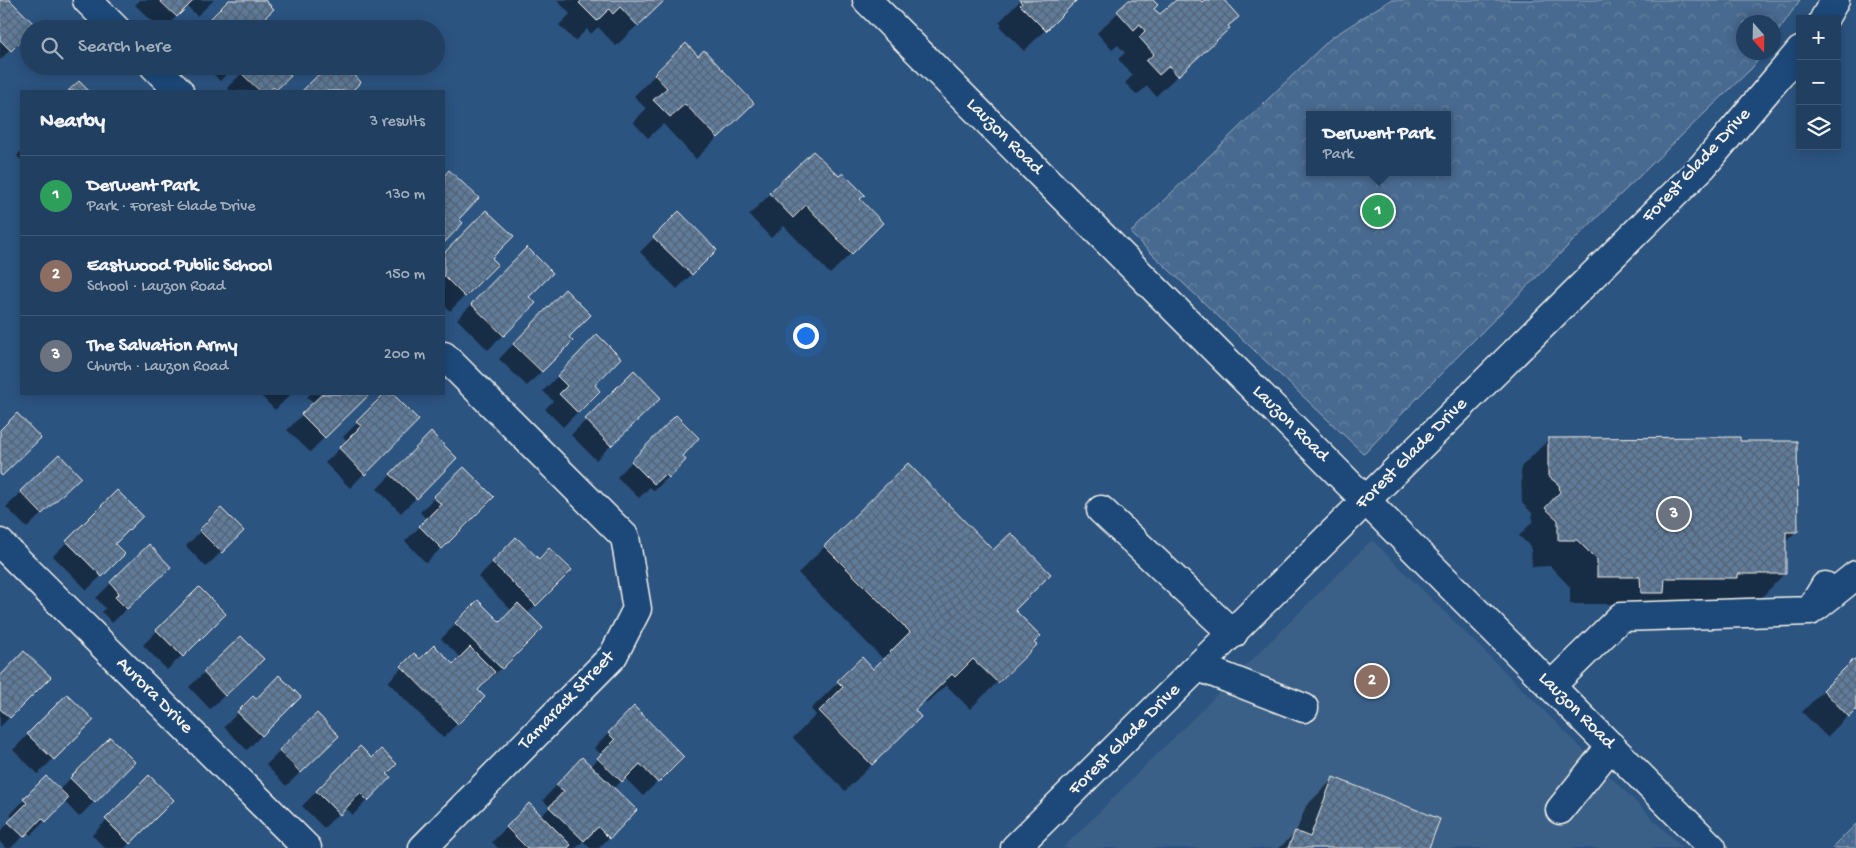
<!DOCTYPE html>
<meta charset="utf-8">
<style>
body{margin:0;font-family:"Gochi Hand",sans-serif;background:#294667;color:#f1f3f6}
.controls{position:absolute;right:15px;top:15px;display:grid;overflow:hidden;border-radius:0px;box-shadow:0 2px 12px #0003}
.controls button{width:45px;height:45px;display:grid;place-items:center;padding:0;border:0;border-bottom:1px solid #3e5876;background:#213f61;color:#f1f3f6;font:25px sans-serif}
.compass{position:absolute;left:1736px;top:15px;width:45px;height:45px;border-radius:50%;background:#213f61;box-shadow:0 2px 12px #0003;rotate:160deg}
.you{position:absolute;left:805px;top:335px;width:18px;height:18px;margin:-12px;border:4px solid #fff;border-radius:50%;background:#1a73e8;box-shadow:0 0 0 8px #1a73e833}
.badge{display:grid;place-items:center;width:32px;height:32px;border-radius:50%;background:#ffd166;color:#fff;font-size:16px;font-weight:700}
.pin{position:absolute;translate:-50% -50%;border:2px solid #fff;box-shadow:0 1px 5px #0006}
.popup{position:absolute;left:1306px;top:111px;width:145px;height:65px;box-sizing:border-box;display:grid;place-content:center;border-radius:0px;background:#213f61;filter:drop-shadow(0 1px 4px #0005);font-size:16px;white-space:nowrap;color:#a2afbd}
.popup b{font-size:19px;color:#f1f3f6}
.popup::after{content:'';position:absolute;left:50%;top:100%;margin-left:-10px;border:10px solid transparent;border-top-color:#213f61}
.list{margin:0;padding:0;list-style:none}
h2{display:flex;justify-content:space-between;align-items:center;height:65px;margin:0;padding:0 20px;font-size:21px}
h2 small{font-size:16px;font-weight:400;color:#a2afbd}
.list li{display:grid;grid-template-columns:32px 1fr auto;gap:15px;align-items:center;box-sizing:border-box;height:80px;padding:0 20px;border-top:1px solid #3e5876}
.list b{display:block;font-size:19px;white-space:nowrap}
.list p{margin:0;font-size:16px;white-space:nowrap;color:#a2afbd}
.list em{font-size:16px;font-style:normal;color:#a2afbd}
.icon{flex:none;width:28px;height:28px;fill:none;stroke:currentColor;stroke-width:2;stroke-linecap:round;stroke-linejoin:round}
.map{position:relative;flex:none;width:1856px;height:848px;overflow:hidden}
.search{position:absolute;background:#213f61;box-shadow:0 2px 12px #0003;left:20px;top:20px;width:425px;height:55px;display:flex;align-items:center;gap:12px;box-sizing:border-box;padding:0 18px;border-radius:28px;color:#a2afbd;font-size:19px}
.panel{position:absolute;background:#213f61;box-shadow:0 2px 12px #0003;left:20px;top:90px;width:425px;height:305px;border-radius:0px}
.map>svg:first-child{display:block}
.built{fill:#3b6088}
.grass{fill:url(#grass-dots);stroke:#9eaebc}
.forest{fill:url(#forest-crowns);stroke:#9eaebc;fill-rule:evenodd}
.shadow{fill:#0007}
.building{fill:url(#building-cross-hatch);stroke:#f4f1e8}
.lines{fill:none;stroke-linecap:round;stroke-linejoin:round}
.minor-casing{stroke:#f4f1e8;stroke-width:31}
.minor{stroke:#1f4a7a;stroke-width:28}
.labels{text-anchor:middle;dominant-baseline:central;stroke-width:5;stroke-linejoin:round;paint-order:stroke}
.street-label{font-size:19px;fill:#f4f1e8;stroke:#1f4a7a}
</style>
<div class="map">
<svg width="1856" height="848" viewBox="0 0 1856 848">
<defs>
<pattern id="grass-dots" width="8" height="8" patternUnits="userSpaceOnUse" patternTransform="scale(1.25)"><rect width="8" height="8" fill="#496b90"/><path d="M2 2h.1M6 6h.1" fill="none" stroke="#6481a0" stroke-width="1.8" stroke-linecap="round"/></pattern>
<pattern id="forest-crowns" width="20" height="18" patternUnits="userSpaceOnUse" patternTransform="scale(1.25)"><rect width="20" height="18" fill="#496b90"/><path d="M2 6a3 3 0 1 1 6 0M12 15a3 3 0 1 1 6 0" fill="none" stroke="#6481a0"/></pattern>
<pattern id="building-cross-hatch" width="8" height="8" patternUnits="userSpaceOnUse" patternTransform="scale(1.25)"><rect width="8" height="8" fill="#5e7b9a"/><path d="M0 0l8 8M0 8l8-8" fill="none" stroke="#556474"/></pattern>
</defs>
<rect width="100%" height="100%" fill="#2c5481"/>
<filter id="ink" filterUnits="userSpaceOnUse"><feTurbulence type="fractalNoise" baseFrequency=".02" numOctaves="2"/><feDisplacementMap in="SourceGraphic" scale="10" xChannelSelector="R" yChannelSelector="G"/><feConvolveMatrix kernelMatrix="1 2 1 2 8 2 1 2 1" color-interpolation-filters="sRGB"/></filter>
<g filter="url(#ink)">
<polygon class="built" points="1372,540 1682,848 1063,848"/>
<polygon class="grass" points="1856,824 1856,848 1832,848"/>
<path class="forest" d="M1390 0H1800L1774 37V22H1744V52L1763 53 1752 68C1620 194 1489 321 1364 454L1130 233 1331 38ZM1309 115H1447V172H1309Z"/>
<g class="shadow">
<polygon points="0,0 8,0 29,29 29,31 0,60"/>
<polygon points="140,0 214,0 197,16 187,6 164,29 160,29 135,5"/>
<polygon points="557,0 663,0 616,46 598,27 591,34 587,29 575,41 559,25 570,14"/>
<polygon points="1021,0 1075,0 1024,51 1000,27 1002,25 999,22"/>
<polygon points="1131,0 1152,0 1153,9 1160,16 1178,0 1198,0 1201,4 1205,0 1222,0 1228,28 1156,96 1147,86 1137,95 1125,83 1133,75 1118,59 1125,53 1118,45 1112,50 1097,33"/>
<polygon points="206,66 234,66 220,81"/>
<polygon points="249,66 286,73 289,76 274,91 231,91 227,88"/>
<polygon points="655,75 731,124 696,159 663,124 648,138 633,122 646,109 634,96"/>
<polygon points="21,151 21,160 17,156"/>
<polygon points="813,152 882,223 830,274 784,226 771,238 749,215"/>
<polygon points="449,172 457,219 461,223 444,241 444,177"/>
<polygon points="486,211 490,258 496,264 450,311 444,305 444,254"/>
<polygon points="679,213 716,250 677,289 640,252"/>
<polygon points="527,249 528,297 534,303 488,350 457,319"/>
<polygon points="550,306 568,337 571,341 527,386 499,359"/>
<polygon points="597,336 593,385 598,391 563,427 545,409 553,401 543,391"/>
<polygon points="634,372 659,398 596,460 571,435"/>
<polygon points="259,394 291,394 275,410"/>
<polygon points="310,394 368,394 310,452 287,430 314,403 307,397"/>
<polygon points="386,394 391,394 417,420 350,488 325,463 347,441 343,437"/>
<polygon points="676,417 681,456 668,477 654,491 650,487 639,498 617,477"/>
<polygon points="431,434 456,458 401,513 377,489"/>
<polygon points="1548,440 1738,442 1796,531 1785,543 1785,573 1758,601 1614,620 1614,604 1570,604 1570,587 1550,566 1532,567 1531,547 1519,536 1533,521 1532,513 1522,503 1521,467"/>
<polygon points="59,456 79,477 27,528 6,507"/>
<polygon points="908,465 1013,610 1035,645 970,709 946,685 927,703 924,700 913,711 893,744 845,791 793,738 816,715 811,709 862,659 873,670 884,660 798,573"/>
<polygon points="464,468 493,497 426,563 405,541 427,520 420,512"/>
<polygon points="117,492 113,544 123,554 87,590 53,556"/>
<polygon points="221,510 242,531 206,567 186,546"/>
<polygon points="516,539 539,561 570,570 527,614 541,628 486,683 484,681 476,690 483,697 443,738 388,682 414,655 420,661 453,666 461,658 441,639 478,602 500,624 512,611 478,577"/>
<polygon points="149,546 155,581 112,623 102,612 105,608 96,598"/>
<polygon points="199,589 224,614 167,670 143,645"/>
<polygon points="241,637 247,674 210,709 189,687"/>
<polygon points="1854,660 1856,662 1856,708 1827,737 1802,712"/>
<polygon points="0,677 49,677 0,727"/>
<polygon points="67,695 92,720 38,774 13,750"/>
<polygon points="253,697 256,700 299,697 247,750 224,727"/>
<polygon points="634,708 682,757 643,796 625,778 613,789 636,810 599,848 590,848 583,841 576,848 498,848 492,842 529,805 541,816 550,807 543,800 567,774 590,767 602,755 594,748"/>
<polygon points="317,715 338,736 286,786 266,765"/>
<polygon points="110,739 133,762 79,817 64,801 31,835 27,832 11,848 6,848 0,842 0,832 13,818 10,815 46,777 59,790"/>
<polygon points="360,748 389,777 353,815 345,807 324,828 302,806"/>
<polygon points="149,777 173,800 125,848 105,848 92,835"/>
<polygon points="1333,779 1427,848 1279,848 1296,832 1306,806"/>
</g>
<g class="building">
<polygon points="0,0 10,0 36,26 33,29 29,29 29,33 11,51 0,40"/>
<polygon points="159,0 194,0 177,17"/>
<polygon points="229,0 265,0 274,9 253,29 200,29"/>
<polygon points="582,0 665,0 638,26 620,7 613,14 609,9 597,21 579,3"/>
<polygon points="1019,0 1077,0 1046,31 1020,5 1022,3"/>
<polygon points="1129,0 1153,0 1158,5 1154,9 1160,14 1176,0 1200,0 1202,2 1204,0 1224,0 1239,17 1228,26 1230,28 1178,76 1169,66 1159,75 1146,61 1154,54 1139,37 1145,31 1140,24 1134,30 1117,11"/>
<polygon points="686,43 698,56 704,50 754,103 718,138 685,104 670,117 653,100 667,88 654,74"/>
<polygon points="248,66 294,66 288,73 291,76 276,90 273,87 270,91 260,91 241,73"/>
<polygon points="327,66 346,66 361,82 352,91 302,91"/>
<polygon points="79,81 89,91 68,91"/>
<polygon points="813,151 839,176 843,173 865,195 860,199 883,223 852,254 806,205 793,218 769,193"/>
<polygon points="449,170 479,198 459,219 463,223 444,243 444,176"/>
<polygon points="486,210 514,236 492,258 498,264 465,297 444,276 444,253"/>
<polygon points="679,211 717,250 692,275 653,237"/>
<polygon points="527,247 553,273 529,297 536,303 504,336 471,304"/>
<polygon points="565,289 591,315 569,337 573,341 542,372 513,344"/>
<polygon points="597,334 621,358 595,385 600,391 578,413 559,394 567,386 557,376"/>
<polygon points="634,370 661,398 611,446 585,419"/>
<polygon points="322,394 370,394 325,438 301,414"/>
<polygon points="384,394 393,394 419,420 365,475 339,448 361,426 356,422"/>
<polygon points="17,413 41,438 2,476 0,474 0,430"/>
<polygon points="676,415 699,438 683,456 686,460 669,478 665,474 654,484 631,461"/>
<polygon points="431,432 457,458 417,499 390,474"/>
<polygon points="1740,437 1740,441 1797,441 1798,532 1786,532 1786,574 1738,574 1738,578 1665,578 1664,593 1641,593 1640,577 1597,577 1597,560 1577,540 1558,540 1558,520 1545,508 1560,492 1559,485 1548,476 1548,438"/>
<polygon points="59,454 81,477 42,514 20,491"/>
<polygon points="908,463 993,550 1011,533 1051,574 1015,610 1041,636 1034,643 1037,645 998,683 973,659 955,677 952,674 915,710 921,717 872,765 819,711 843,687 837,681 862,657 873,669 910,632 824,546"/>
<polygon points="464,467 494,497 442,549 419,526 441,504 433,497"/>
<polygon points="117,490 143,516 115,544 125,554 102,577 66,541"/>
<polygon points="221,508 244,531 222,553 199,530"/>
<polygon points="516,537 539,559 549,548 572,570 536,606 492,562"/>
<polygon points="149,544 171,567 127,609 115,597 119,593 110,582"/>
<polygon points="199,587 226,614 183,657 156,630"/>
<polygon points="478,600 500,622 518,603 543,628 502,669 455,623"/>
<polygon points="241,636 264,659 225,696 203,672"/>
<polygon points="434,645 453,664 470,647 495,672 478,690 485,697 458,724 401,666 414,653 420,659"/>
<polygon points="24,651 51,677 10,718 0,709 0,676"/>
<polygon points="1854,659 1856,660 1856,710 1849,717 1823,690"/>
<polygon points="279,675 301,697 262,736 237,712 253,696 256,699"/>
<polygon points="67,694 94,720 54,760 27,734"/>
<polygon points="634,706 684,757 658,783 640,764 622,782 597,758 615,740 608,733"/>
<polygon points="317,713 339,736 301,773 279,750"/>
<polygon points="110,737 135,762 95,803 70,778"/>
<polygon points="360,746 372,758 381,749 397,764 387,774 391,777 368,801 360,793 340,815 316,791"/>
<polygon points="582,757 637,810 610,839 598,827 584,841 549,807 564,791 556,785"/>
<polygon points="149,775 174,800 130,844 105,819"/>
<polygon points="46,776 69,798 46,822 42,818 24,837 8,822 27,803 23,799"/>
<polygon points="1333,777 1440,819 1429,848 1288,848 1295,831 1310,837"/>
<polygon points="529,803 571,845 568,848 527,848 506,827"/>
</g>
<g class="lines">
<defs>
<g id="minor">
<polyline points="87,0 116,29"/>
<polyline points="867,0 1712,848"/>
<polyline points="1824,19 1835,0"/>
<polyline points="154,66 179,91"/>
<polyline points="1101,510 1233,634"/>
<polyline points="0,543 307,848"/>
<polyline points="1816,607 1856,575"/>
<polyline points="1199,667 1304,708"/>
<polyline points="1551,686 1621,617 1810,611 1825,586"/>
<polyline points="1560,810 1611,746"/>
<polyline points="423,848 613,656 637,609 625,537 444,356"/>
<polyline points="1015,848 1703,166 1800,51"/>
</g>
</defs>
<use href="#minor" class="minor-casing"/>
<use href="#minor" class="minor"/>
</g>
</g>
<g class="labels">
<g class="street-label">
<text transform="translate(1004 137) rotate(45)">Lauzon Road</text>
<text transform="translate(1697 166) rotate(-47)">Forest Glade Drive</text>
<text transform="translate(1290 424) rotate(45)">Lauzon Road</text>
<text transform="translate(1412 454) rotate(-45)">Forest Glade Drive</text>
<text transform="translate(154 696) rotate(45)">Aurora Drive</text>
<text transform="translate(567 701) rotate(-46)">Tamarack Street</text>
<text transform="translate(1576 711) rotate(45)">Lauzon Road</text>
<text transform="translate(1125 740) rotate(-45)">Forest Glade Drive</text>
</g>
</g>
</svg>
<div class="controls">
<button>+</button>
<button>−</button>
<button><svg class="icon" aria-label="layers" viewBox="0 0 24 24"><path d="M12 4l9 5-9 5-9-5zM3 14l9 5 9-5"/></svg></button>
</div>
<svg class="compass" viewBox="-18 -18 36 36"><path d="M0-13l5 13h-10z" fill="#e53935"/><path d="M0 13l5-13h-10z" fill="#a2afbd"/></svg>
<div class="you"></div>
<div class="pin badge" style="left:1378px;top:211px;background:#2e9e5b">1</div>
<div class="popup"><b>Derwent Park</b>Park</div>
<div class="pin badge" style="left:1372px;top:681px;background:#8d6e63">2</div>
<div class="pin badge" style="left:1674px;top:514px;background:#6b7280">3</div>
<div class="search"><svg class="icon" aria-label="search" viewBox="0 0 24 24"><circle cx="10" cy="10" r="6"/><path d="M15 15l6 6"/></svg>Search here</div>
<section class="panel">
<h2>Nearby<small>3 results</small></h2>
<ul class="list">
<li><span class="badge" style="background:#2e9e5b">1</span><div><b>Derwent Park</b><p>Park · Forest Glade Drive</p></div><em>130 m</em></li>
<li><span class="badge" style="background:#8d6e63">2</span><div><b>Eastwood Public School</b><p>School · Lauzon Road</p></div><em>150 m</em></li>
<li><span class="badge" style="background:#6b7280">3</span><div><b>The Salvation Army</b><p>Church · Lauzon Road</p></div><em>200 m</em></li>
</ul>
</section>
</div>
